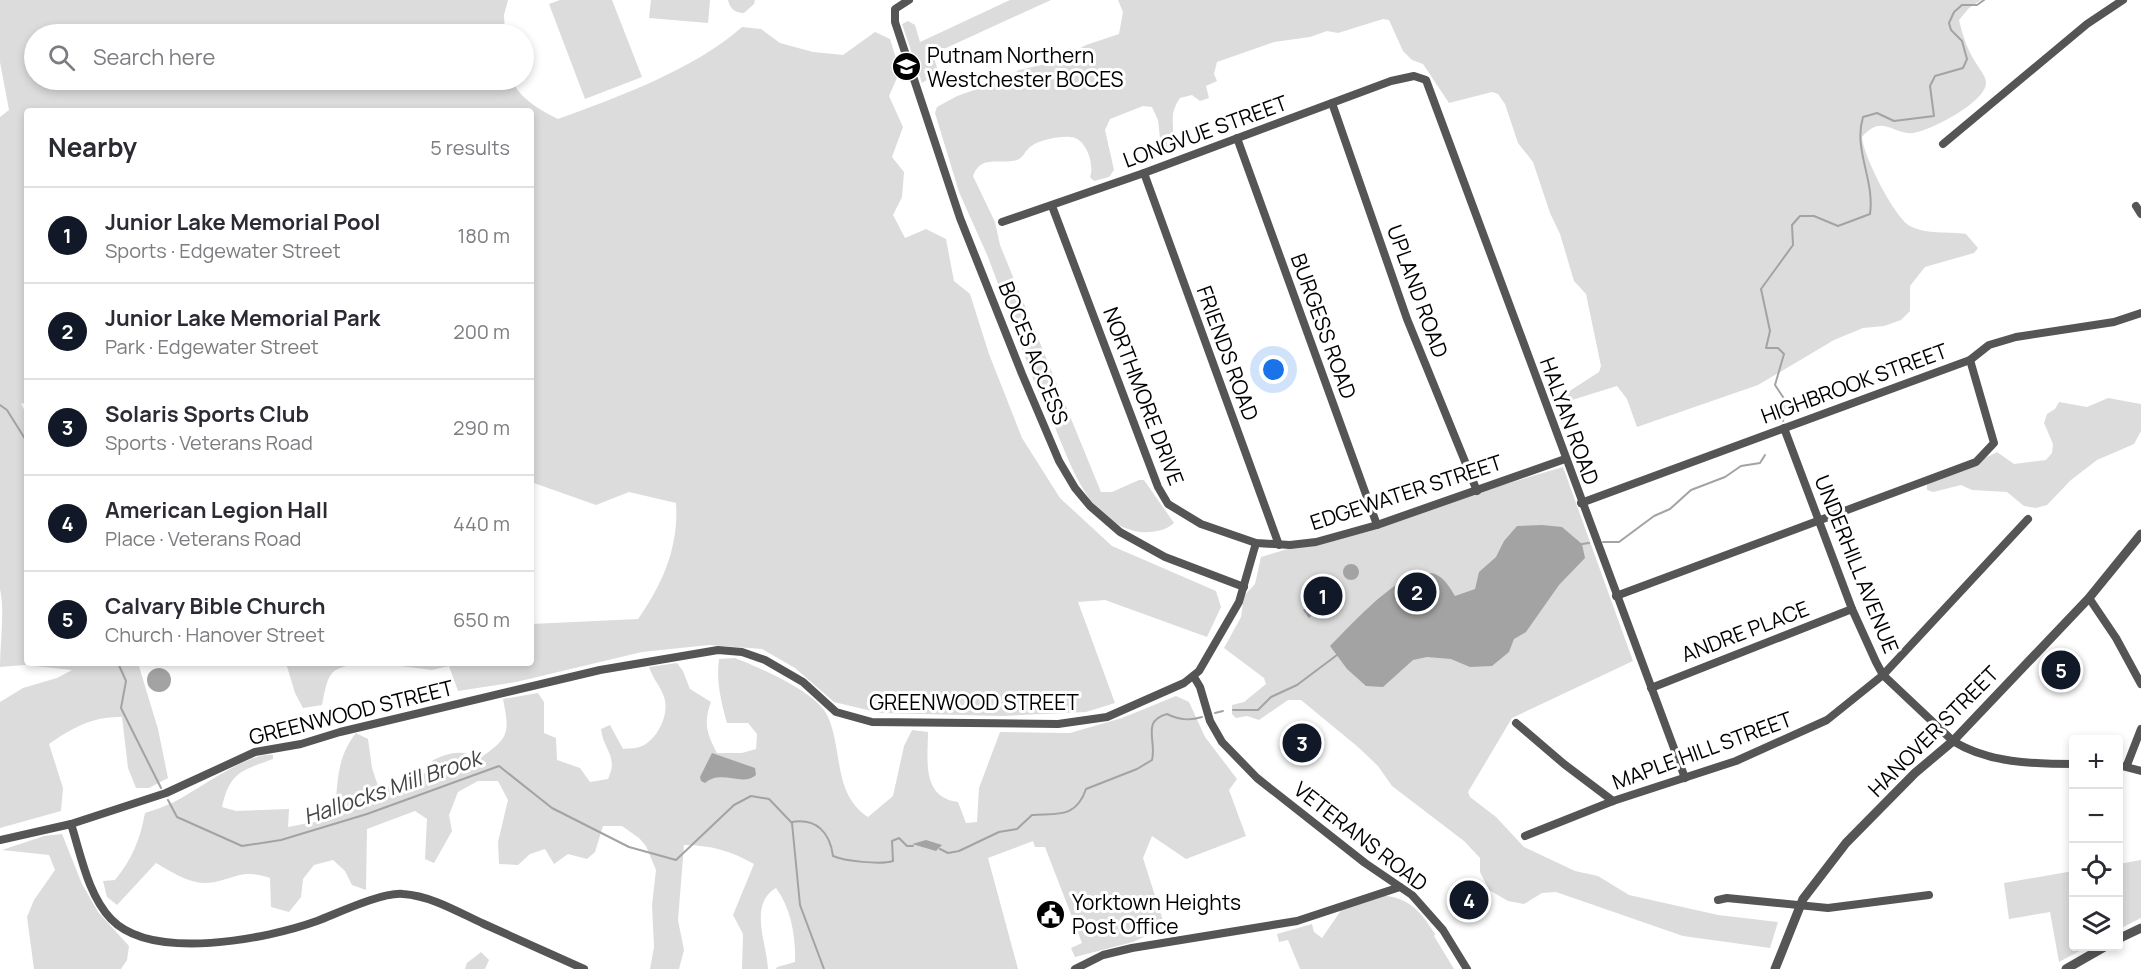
<!DOCTYPE html>
<meta charset="utf-8">
<style>
body{margin:0;font-family:Manrope,sans-serif;background:#f7f7f7;color:#2b2b33}
.controls{position:absolute;right:18px;bottom:18px;display:grid;overflow:hidden;border-radius:6px;box-shadow:0 3px 9px #0003}
.controls button{width:54px;height:54px;display:grid;place-items:center;padding:0;border:0;border-bottom:2px solid #e1e1e2;background:#fff;color:#2b2b33;font:30px sans-serif}
.you{position:absolute;left:1274px;top:370px;width:21px;height:21px;margin:-15px;border:4px solid #fff;border-radius:50%;background:#1a73e8;box-shadow:0 0 0 9px #1a73e833}
.badge{display:grid;place-items:center;width:39px;height:39px;border-radius:50%;background:#111827;color:#fff;font-size:20px;font-weight:700}
.pin{position:absolute;translate:-50% -50%;border:3px solid #fff;box-shadow:0 2px 6px #0006}
.list{margin:0;padding:0;list-style:none}
h2{display:flex;justify-content:space-between;align-items:center;height:78px;margin:0;padding:0 24px;font-size:26px}
h2 small{font-size:20px;font-weight:400;color:#7c7c81}
.list li{display:grid;grid-template-columns:39px 1fr auto;gap:18px;align-items:center;box-sizing:border-box;height:96px;padding:0 24px;border-top:2px solid #e1e1e2}
.list b{display:block;font-size:22px;white-space:nowrap}
.list p{margin:0;font-size:20px;white-space:nowrap;color:#7c7c81}
.list em{font-size:20px;font-style:normal;color:#7c7c81}
.icon{flex:none;width:33px;height:33px;fill:none;stroke:currentColor;stroke-width:2;stroke-linecap:round;stroke-linejoin:round}
.map{position:relative;flex:none;width:2141px;height:969px;overflow:hidden}
.search{position:absolute;background:#fff;box-shadow:0 3px 9px #0003;left:24px;top:24px;width:510px;height:66px;display:flex;align-items:center;gap:15px;box-sizing:border-box;padding:0 21px;border-radius:33px;color:#7c7c81;font-size:22px}
.panel{position:absolute;background:#fff;box-shadow:0 3px 9px #0003;left:24px;top:108px;width:510px;height:558px;border-radius:6px}
.map>svg:first-child{display:block}
.green{fill:#dcdcdc}
.water{fill:#a3a3a3}
.lines{fill:none;stroke-linecap:round;stroke-linejoin:round}
.stream{stroke:#a3a3a3;stroke-width:2}
.minor{stroke:#555;stroke-width:8}
.tertiary{stroke:#555;stroke-width:9}
.labels{text-anchor:middle;dominant-baseline:central;stroke-width:6;stroke-linejoin:round;paint-order:stroke}
.poi-label{font-size:21px;fill:#000;stroke:#fff;text-anchor:start}
.street-label{font-size:21px;fill:#000;stroke:#fff}
.water-label{font-size:22px;font-style:italic;fill:#444;stroke:#fff}
</style>
<div class="map">
<svg width="2141" height="969" viewBox="0 0 2141 969">
<rect width="100%" height="100%" fill="#fff"/>
<g class="green">
<path d="M0 0H508L504 15 505 34H34V80H512C520 99 540 110 558 119 616 98 695 69 742 27L761 29 780 43 813 52 843 55 875 32 890 39 900 71 889 96 903 127 892 157 904 172 902 197 893 215 905 238 926 229 946 239 954 281 970 294 989 354 1022 438 1060 498 1112 546 1216 591 1221 607 1207 637 1105 600 1078 602 1115 703 1086 712 1002 716 880 713 834 702 795 668 762 649 709 645 642 652 516 682 458 691 449 666 432 670 377 663H531V624L638 619C663 584 679 546 676 503L629 492 596 505 531 482V111H27V402L21 404 27 415V663H138L158 729 168 778 149 788H136L128 768 122 717C93 716 72 728 49 744L63 788 61 811 0 828V702L23 688 57 678 72 670 25 665 0 667C0 642 5 612 0 589V117L9 110 0 62Z"/>
<polygon points="560,0 612,0 642,77 585,99 549,4"/>
<polygon points="651,0 710,0 708,23 649,18"/>
<path d="M728 0H755L754 4 744 13C735 13 730 9 728 0Z"/>
<polygon points="1010,0 1051,0 933,54 937,68 935,75 922,83 902,24 908,21 915,25 920,42"/>
<path d="M1118 0H1981L1969 8 1959 20C1963 37 1968 52 1978 66 1981 71 1986 77 1986 83 1986 102 1930 131 1913 133 1893 135 1882 113 1862 137 1863 155 1894 217 1910 226 1927 235 1948 231 1966 234L1978 248 1974 253 1925 267 1910 286V311L1901 320 1884 326 1863 328 1834 340 1758 385 1637 427 1627 399 1617 386 1572 400 1567 397 1568 392 1599 372 1601 366 1586 294 1574 281 1560 234 1550 213 1533 162 1518 143 1505 104 1498 94 1492 92 1449 103 1423 64 1412 60 1403 51 1389 20 1383 19 1338 33 1327 31 1310 37 1274 42 1217 62 1214 74 1217 81 1206 86 1209 98 1200 101 1192 95 1180 98C1166 118 1178 127 1170 147H1161L1158 120 1152 107 1143 106 1110 119 1105 130 1114 170 1109 177 1094 181 1090 177C1095 165 1086 137 1070 137 1060 136 1038 140 1030 147 1025 151 1023 158 1017 160 1000 165 981 154 973 176L995 222 1000 245 1101 492H1112L1139 480H1144L1174 523C1166 531 1151 533 1140 532 1076 522 1065 435 1037 389L988 257 959 192 935 113 937 107 957 96 1006 79 1019 70 1054 62 1086 45 1119 34 1123 12Z"/>
<polygon points="2108,398 2141,404 2141,431 2134,444 2097,460 2071,480 2047,505 2036,508 2024,506 2007,492 1972,490 1961,485 1933,492 1927,490 1927,484 1983,459 1997,452 2014,464 2046,460 2052,453 2053,444 2044,423 2047,414 2055,409 2059,402 2087,407"/>
<polygon points="1563,467 1633,661 1512,718 1468,792 1470,797 1496,817 1524,847 1575,871 1598,876 1629,895 1718,915 1778,922 1770,948 1683,936 1556,892 1542,893 1524,904 1508,901 1489,890 1480,872 1480,858 1464,841 1392,786 1378,766 1358,747 1301,700 1288,700 1259,720 1247,716 1236,718 1232,714 1232,705 1244,702 1266,684 1264,678 1224,648 1241,617 1244,596 1255,584 1261,557"/>
<path d="M735 658C760 668 818 692 828 717 843 751 833 794 868 817L893 796 904 746 912 730 928 732C928 760 921 797 958 802L966 823 977 822 979 788 1000 732 1070 733 1122 718 1176 696 1189 702 1205 737 1237 779 1229 790 1246 836 1186 859 1152 836 1143 858 1165 927 1133 942 1075 957 1071 948 1082 943 1045 847H1035L1033 841 988 858 1018 969H776L777 967 795 962C796 937 791 908 776 888 748 904 767 944 768 969H742L743 934 733 915 754 864C731 851 711 845 684 845L678 920 684 950 679 969H650L654 947 652 905 656 870 646 846 639 838 622 826H603L595 852 587 859 568 854 554 864 545 849 530 854 518 865 499 864 498 842 508 800 498 781H478L458 792 449 815 452 831 434 863 425 859 427 819 415 811 367 829 366 890 352 885 345 871 333 860 314 865 303 879 301 897 289 912 271 907 270 878C239 867 232 882 205 883 188 883 170 871 156 863L117 905 107 897 103 881 115 880C132 859 140 840 145 813 154 810 163 807 172 803 195 792 249 751 273 755V759C241 771 230 772 222 807L236 811 289 809 288 827 324 820 335 809C338 780 337 757 356 733L368 739 372 768 379 789 400 784 427 772 433 760C451 752 461 749 479 759 509 738 510 734 503 699L538 693 544 702V733L556 738 557 760 580 768 590 782 608 779C619 756 603 750 601 729L610 725 623 749C629 748 636 749 642 746 657 739 670 715 664 697 661 687 653 679 649 667L677 663 683 671 690 689 711 702C703 723 707 734 717 753H742L756 749 757 734 748 723H727C721 701 716 682 719 659Z"/>
<path d="M286 663H364C329 668 329 670 322 705L303 708 295 693Z"/>
<polygon points="62,834 82,884 98,912 129,946 127,960 121,969 34,969 27,917 34,900 55,870 49,855 2,850 44,836"/>
<polygon points="2141,860 2141,918 2119,929 2119,864"/>
<polygon points="2073,871 2074,946 2087,947 2059,962 2050,912 2009,919 2004,883"/>
<path d="M1380 895C1409 898 1419 909 1435 934L1434 936 1454 969H1300L1288 940 1279 942 1277 934 1312 924 1314 932 1322 938 1342 909Z"/>
<polygon points="481,952 489,960 485,969 465,969 467,963"/>
</g>
<g class="water">
<path d="M1542 525 1562 527 1582 544 1585 558 1559 585 1526 632 1514 639 1509 652 1492 666 1470 667 1451 659 1427 657 1413 660 1383 687 1366 686 1347 669 1330 646C1351 626 1407 560 1437 575 1446 580 1450 588 1455 596L1475 589 1479 572 1496 557 1504 541 1517 526Z"/>
<circle cx="1351" cy="572" r="8"/>
<polygon points="1332,577 1344,589 1321,616 1315,612 1309,618 1303,610 1309,605 1305,598"/>
<circle cx="159" cy="680" r="12"/>
<path d="M712 753 755 768 756 775C743 787 721 769 705 783L701 781 700 777Z"/>
<polygon points="926,840 942,845 936,851 912,844"/>
</g>
<g class="lines">
<g class="stream">
<polyline points="0,405 7,410 27,442"/>
<path d="M1783 421 1785 400 1775 385 1784 354 1778 348H1766L1770 331 1761 289 1793 245 1792 225 1800 216H1814L1838 226 1870 214C1875 180 1853 150 1863 117L1877 113 1894 121 1934 116 1930 86 1935 76 1963 68 1967 59 1962 41 1951 30 1949 23 1954 12 1962 5H1977L1984 0"/>
<polyline points="1603,542 1619,542 1654,516 1670,509 1691,490 1725,477 1741,466 1760,463 1765,455"/>
<polyline points="1582,544 1589,543"/>
<polyline points="118,663 126,681 121,708 161,788"/>
<polyline points="1233,710 1258,710 1271,697 1297,685 1337,655"/>
<polyline points="1215,713 1223,711"/>
<polyline points="168,800 177,817 242,846 281,840 367,814 499,766 552,808 629,847 676,860 734,805 751,796 769,799 792,823 800,905 824,969"/>
<path d="M792 822C817 818 830 833 833 856 844 861 881 865 893 861L892 841 899 838 907 846H913"/>
<path d="M940 849 948 853 959 851 999 832 1017 829 1032 815C1056 813 1076 819 1086 789L1137 769 1152 760C1157 741 1141 721 1167 714 1179 720 1189 721 1202 717"/>
</g>
<g class="minor">
<polyline points="909,0 895,9 895,22 960,218 1022,374 1059,461 1075,488 1090,506 1120,532 1165,557 1244,587"/>
<polyline points="1332,103 1407,319 1477,491"/>
<polyline points="1237,138 1377,525"/>
<polyline points="1943,144 2087,24 2123,0"/>
<polyline points="1144,173 1279,545"/>
<polyline points="1052,206 1158,487 1168,504 1201,524 1256,543 1290,545 1316,542 1377,525 1565,459"/>
<polyline points="2136,206 2141,214"/>
<polyline points="1002,222 1144,173 1391,81 1414,76 1426,80 1685,778"/>
<path d="M1784 428 1852 609 1876 662 1883 675 1953 741C1988 763 2033 764 2074 764"/>
<polyline points="1581,503 1970,360 1989,345 2016,337 2114,322 2141,313"/>
<polyline points="1616,596 1976,462 1994,443 1970,360"/>
<polyline points="2089,598 2116,638 2141,684"/>
<polyline points="1194,677 1200,687 1210,721 1222,742 1257,778 1365,863 1412,895 1443,930 1467,969"/>
<polyline points="1651,688 1852,609"/>
<polyline points="1516,723 1564,764 1613,801"/>
<polyline points="2118,765 2141,771"/>
<polyline points="2127,765 2141,729"/>
<path d="M71 824C81 855 88 895 111 919 152 962 267 939 317 921 338 913 382 892 403 894 432 896 458 912 484 924 517 939 550 954 584 969"/>
<polyline points="1525,836 1613,801 1736,761 1827,720 1883,675 2028,519"/>
<polyline points="0,840 71,824 166,793 255,752 301,744 340,732 600,670 718,650 742,652 765,660 803,682 836,712 872,722 1058,724 1107,717 1184,683 1199,671 1239,602 1256,543"/>
<polyline points="1718,900 1727,898 1828,908 1929,895"/>
<polyline points="1075,969 1103,955 1132,948 1297,921 1400,887"/>
</g>
<g class="tertiary">
<polyline points="2118,939 2141,928"/>
<polyline points="1775,969 1803,899 1846,843 1915,773 1953,741 2089,598 2141,534"/>
<polyline points="2066,969 2106,946"/>
</g>
</g>
<defs>
<symbol id="school-disc" viewBox="-11 -11 22 22"><circle r="9.5" fill="#000" stroke="#fff"/><path d="M0-5L7-2L0 1L-7-2ZM-4 1L0 2.5L4 1V4Q0 6-4 4Z" fill="#fff"/></symbol>
<symbol id="civic-disc" viewBox="-11 -11 22 22"><circle r="9.5" fill="#000" stroke="#fff"/><path d="M-.6-6.5H3V-4.5H.6V-3L4-1V1h2V6H-6V1h2V-1L-.6-3ZM-1.2 2.5V6h2.4V2.5Z" fill="#fff"/></symbol>
</defs>
<g fill-rule="evenodd">
<use href="#school-disc" x="890" y="50" width="33" height="33"/>
<use href="#civic-disc" x="1034" y="898" width="33" height="33"/>
</g>
<g class="labels">
<g class="poi-label">
<text x="927" y="55">Putnam Northern<tspan x="927" dy="24">Westchester BOCES</tspan></text>
<text x="1072" y="902">Yorktown Heights<tspan x="1072" dy="24">Post Office</tspan></text>
</g>
<g class="street-label">
<text transform="translate(1205 131) rotate(-20)">LONGVUE STREET</text>
<text transform="translate(1418 291) rotate(70)">UPLAND ROAD</text>
<text transform="translate(1324 326) rotate(70)">BURGESS ROAD</text>
<text transform="translate(1034 353) rotate(68)">BOCES ACCESS</text>
<text transform="translate(1228 353) rotate(70)">FRIENDS ROAD</text>
<text transform="translate(1854 383) rotate(-20)">HIGHBROOK STREET</text>
<text transform="translate(1144 396) rotate(69)">NORTHMORE DRIVE</text>
<text transform="translate(1570 421) rotate(70)">HALYAN ROAD</text>
<text transform="translate(1406 492) rotate(-18)">EDGEWATER STREET</text>
<text transform="translate(1857 564) rotate(68)">UNDERHILL AVENUE</text>
<text transform="translate(1745 631) rotate(-21)">ANDRE PLACE</text>
<text x="974" y="702">GREENWOOD STREET</text>
<text transform="translate(351 712) rotate(-14)">GREENWOOD STREET</text>
<text transform="translate(1933 731) rotate(-45)">HANOVER STREET</text>
<text transform="translate(1702 750) rotate(-20)">MAPLE HILL STREET</text>
<text transform="translate(1361 836) rotate(38)">VETERANS ROAD</text>
</g>
<g class="water-label">
<text transform="translate(392 787) rotate(-19)">Hallocks Mill Brook</text>
</g>
</g>
</svg>
<div class="controls">
<button>+</button>
<button>−</button>
<button><svg class="icon" aria-label="locate" viewBox="0 0 24 24"><circle cx="12" cy="12" r="6"/><path d="M12 2v4M12 18v4M2 12h4M18 12h4"/></svg></button>
<button><svg class="icon" aria-label="layers" viewBox="0 0 24 24"><path d="M12 4l9 5-9 5-9-5zM3 14l9 5 9-5"/></svg></button>
</div>
<div class="you"></div>
<div class="pin badge" style="left:1323px;top:596px">1</div>
<div class="pin badge" style="left:1417px;top:592px">2</div>
<div class="pin badge" style="left:1302px;top:743px">3</div>
<div class="pin badge" style="left:1469px;top:900px">4</div>
<div class="pin badge" style="left:2061px;top:670px">5</div>
<div class="search"><svg class="icon" aria-label="search" viewBox="0 0 24 24"><circle cx="10" cy="10" r="6"/><path d="M15 15l6 6"/></svg>Search here</div>
<section class="panel">
<h2>Nearby<small>5 results</small></h2>
<ul class="list">
<li><span class="badge">1</span><div><b>Junior Lake Memorial Pool</b><p>Sports · Edgewater Street</p></div><em>180 m</em></li>
<li><span class="badge">2</span><div><b>Junior Lake Memorial Park</b><p>Park · Edgewater Street</p></div><em>200 m</em></li>
<li><span class="badge">3</span><div><b>Solaris Sports Club</b><p>Sports · Veterans Road</p></div><em>290 m</em></li>
<li><span class="badge">4</span><div><b>American Legion Hall</b><p>Place · Veterans Road</p></div><em>440 m</em></li>
<li><span class="badge">5</span><div><b>Calvary Bible Church</b><p>Church · Hanover Street</p></div><em>650 m</em></li>
</ul>
</section>
</div>
